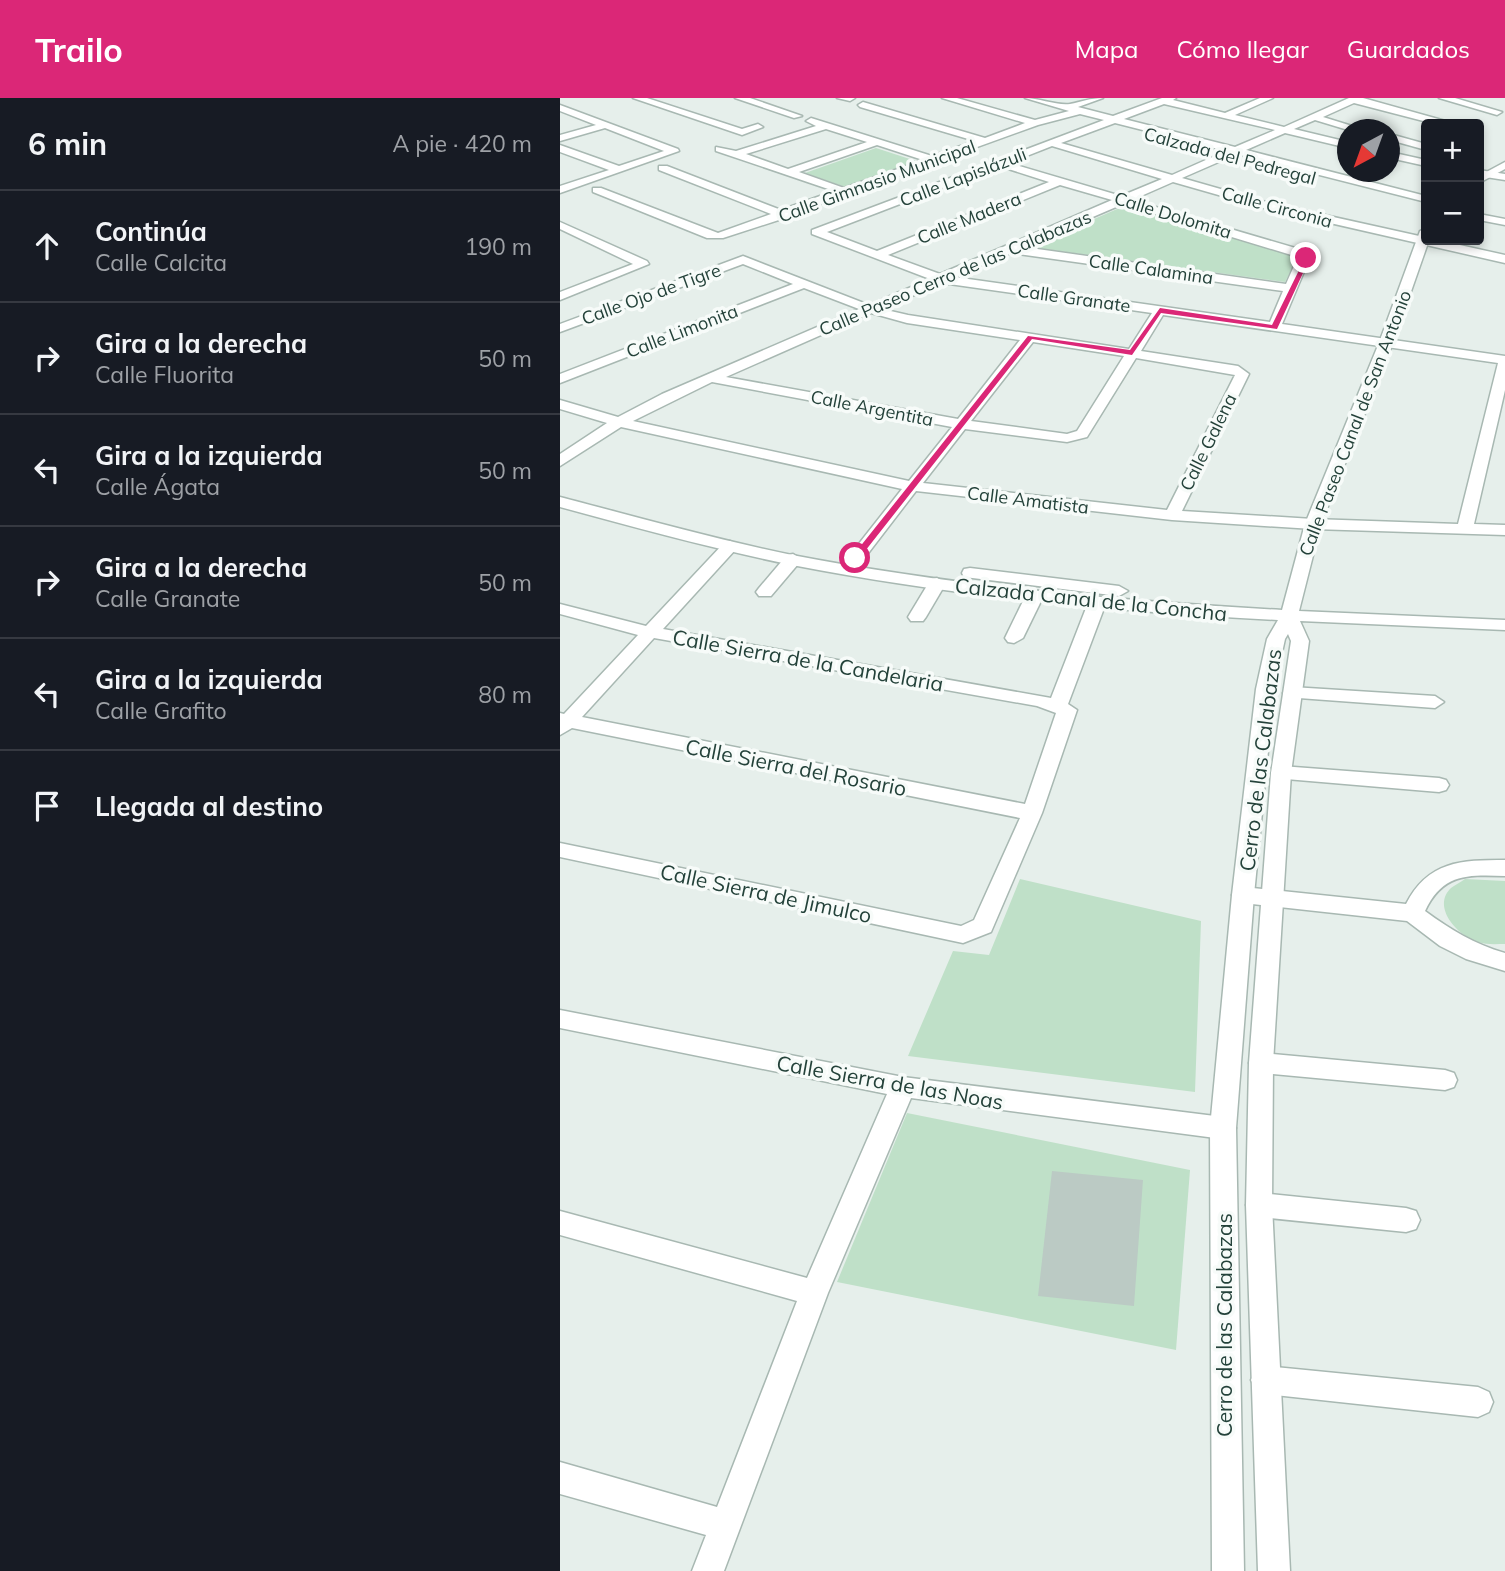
<!DOCTYPE html>
<html lang="es">
<meta charset="utf-8">
<style>
body{margin:0;font-family:Mulish,sans-serif;background:#242831;color:#f1f3f6}
.controls{position:absolute;right:21px;top:21px;display:grid;overflow:hidden;border-radius:7px;box-shadow:0 4px 10px #0003}
.controls button{width:63px;height:63px;display:grid;place-items:center;padding:0;border:0;border-bottom:2px solid #363941;background:#171b24;color:#f1f3f6;font:35px sans-serif}
.compass{position:absolute;left:777px;top:21px;width:63px;height:63px;border-radius:50%;background:#171b24;box-shadow:0 4px 10px #0003;rotate:221deg}
.stop{position:absolute;width:21px;height:21px;margin:-16px;border:5px solid #db2777;border-radius:50%;background:#fff}
.stop.end{background:#db2777;border-color:#fff;box-shadow:0 2px 7px #0008}
.list{margin:0;padding:0;list-style:none}
h2{display:flex;justify-content:space-between;align-items:center;height:91px;margin:0;padding:0 28px;font-size:30px}
h2 small{font-size:23px;font-weight:400;color:#9ea1a6}
.list li{display:grid;grid-template-columns:46px 1fr auto;gap:21px;align-items:center;box-sizing:border-box;height:112px;padding:0 28px;border-top:2px solid #363941}
.list b{display:block;font-size:26px;white-space:nowrap}
.list p{margin:0;font-size:23px;white-space:nowrap;color:#9ea1a6}
.list em{font-size:23px;font-style:normal;color:#9ea1a6}
.icon{flex:none;width:38px;height:38px;fill:none;stroke:currentColor;stroke-width:2;stroke-linecap:round;stroke-linejoin:round}
.map{position:relative;flex:none;width:945px;height:1473px;overflow:hidden}
header{display:flex;align-items:center;gap:42px;box-sizing:border-box;height:98px;padding:0 35px;background:#db2777;color:#fff}
header strong{font-size:33px}
nav{display:flex;gap:38px;margin-inline-start:auto;font-size:24px}
main{display:flex}
aside{flex:1;background:#171b24}
.map>svg:first-child{display:block}
.green{fill:#bfe0c8}
.building{fill:#bbcac4}
.lines{fill:none;stroke-linecap:round;stroke-linejoin:round}
.minor-casing{stroke:#a8b8b2;stroke-width:3}
.tertiary-casing{stroke:#a8b8b2;stroke-width:3}
.minor{fill:#fff;fill-rule:evenodd}
.tertiary{fill:#fff;fill-rule:evenodd}
.route{fill:#db2777}
.labels{text-anchor:middle;dominant-baseline:central;stroke-width:7;stroke-linejoin:round;paint-order:stroke}
.far-street-label{font-size:18px;fill:#24423a;stroke:#f7fbf9}
.street-label{font-size:21px;fill:#24423a;stroke:#f7fbf9}
</style>
<header>
<strong>Trailo</strong>
<nav><a>Mapa</a><a>Cómo llegar</a><a>Guardados</a></nav>
</header>
<main>
<aside>
<h2>6 min<small>A pie · 420 m</small></h2>
<ul class="list">
<li><svg class="icon" aria-label="ahead" viewBox="0 0 24 24"><path d="M12 20V5M6 11l6-6 6 6"/></svg><div><b>Continúa</b><p>Calle Calcita</p></div><em>190 m</em></li>
<li><svg class="icon" aria-label="right" viewBox="0 0 24 24"><path d="M7 20v-9h11M14 6l5 5-5 5"/></svg><div><b>Gira a la derecha</b><p>Calle Fluorita</p></div><em>50 m</em></li>
<li><svg class="icon" aria-label="left" viewBox="0 0 24 24"><path d="M17 20v-9H6M10 6l-5 5 5 5"/></svg><div><b>Gira a la izquierda</b><p>Calle Ágata</p></div><em>50 m</em></li>
<li><svg class="icon" aria-label="right" viewBox="0 0 24 24"><path d="M7 20v-9h11M14 6l5 5-5 5"/></svg><div><b>Gira a la derecha</b><p>Calle Granate</p></div><em>50 m</em></li>
<li><svg class="icon" aria-label="left" viewBox="0 0 24 24"><path d="M17 20v-9H6M10 6l-5 5 5 5"/></svg><div><b>Gira a la izquierda</b><p>Calle Grafito</p></div><em>80 m</em></li>
<li><svg class="icon" aria-label="arrive" viewBox="0 0 24 24"><path d="M6 21V4h12l-3 4 3 4H6"/></svg><div><b>Llegada al destino</b></div></li>
</ul>
</aside>
<div class="map">
<svg width="945" height="1473" viewBox="0 0 945 1473">
<rect width="100%" height="100%" fill="#e6efeb"/>
<g class="green">
<polygon points="316,50 356,63 285,89 245,75"/>
<polygon points="564,108 738,158 725,184 470,149"/>
<polygon points="460,781 641,823 635,994 348,958 393,853 429,857"/>
<path d="M905 781 945 783V846C937 846 926 847 918 844 898 838 871 809 891 790 895 787 901 784 905 781Z"/>
<polygon points="347,1015 630,1072 616,1252 277,1184"/>
</g>
<polygon class="building" points="492,1073 583,1082 574,1208 478,1198"/>
<g class="lines">
<defs>
<g id="minor">
<polygon points="73,0 87,0 182,31 198,26 203,29 182,37"/>
<polygon points="175,0 190,0 242,18 234,20"/>
<polygon points="277,0 295,0 290,3"/>
<path d="M382 0H397L475 22 509 13 465 0C479 0 498 8 510 6 521 4 530 0 543 0L518 9 553 18 602 0H616L613 2 665 15 700 0H713L675 17 724 29 789 0H803L889 24 891 26H875L794 5 763 19 805 32H788L755 22 734 31 788 44V50L725 35 686 52 866 98V104L677 56 622 80 706 104 945 157V165L704 110 613 84 572 102 749 154 751 157 722 226 945 258V292L914 426 945 427V437L753 431 612 422 356 393 293 475 287 476 279 471 342 391 61 329 0 368V356L47 325 0 311V302L58 319 102 296 299 211 244 190 0 285V276L233 186 183 166 0 234V226L183 158 309 207 370 181 252 136V132L544 22 520 16 478 27 229 117 228 119 163 140H147L33 94V90H41L158 135 211 116 99 72V68H107L221 112 274 93 156 53V49L176 53 256 28 246 23 251 20 372 58 415 43 300 9 298 7 303 4 425 40 465 25ZM604 6 715 32 675 49 564 21ZM555 25 666 53 612 77 501 45ZM266 31 307 44 228 71 186 56ZM317 47 363 62 284 90 239 74ZM492 48 602 81 561 98 449 65ZM439 68 489 84 317 153 267 134ZM500 87 552 102 380 176 328 157ZM563 106 738 159 726 186 463 149ZM451 155 723 193 710 224 394 179ZM382 185 592 215 569 251 348 217 322 211ZM311 215 347 225 460 242 398 321 166 279ZM603 217 938 265 898 426 753 421 622 413 689 276 678 268 581 253ZM473 244 564 258 517 333 507 336 411 323ZM576 260 675 277 607 412 363 385 405 331 507 344 527 339ZM152 284 392 329 349 383 73 323Z"/>
<polygon points="879,0 895,0 942,14 937,17"/>
<polygon points="0,7 118,51 119,53 0,95 0,88 49,72 0,54 0,47 59,68 104,53 45,30 0,43 0,37 36,27 0,13"/>
<polygon points="830,36 866,46 866,52 830,42"/>
<polygon points="830,54 866,62 866,68 830,60"/>
<polygon points="919,72 945,76 945,82 919,78"/>
<polygon points="919,116 945,121 945,127 919,122"/>
<polygon points="0,124 87,163 89,166 0,202 0,194 73,166 0,131"/>
<path d="M170 443 178 448 176 451 103 531 491 600 528 505 537 500 546 505 508 606 517 612 482 715 431 834 403 845 0 759V745L401 828 414 822 460 720 12 630 0 637V615L4 616 78 537 0 516V506L86 528 164 445ZM94 540 477 608 496 615 465 706 22 619Z"/>
<polygon points="233,456 241,461 239,465 211,498 199,498 196,494 199,490 227,457"/>
<polygon points="377,480 386,485 366,519 363,523 351,523 348,519 371,481"/>
<polygon points="474,494 483,499 463,540 454,545 448,544 445,540 465,499"/>
<polygon points="732,589 875,598 884,604 875,610 725,599 723,595"/>
<polygon points="721,668 879,680 886,682 889,687 886,692 879,694 714,680 711,675 714,670"/>
<path d="M945 762V778C908 777 883 775 865 813 891 832 914 846 945 855V873L906 861 880 848 847 823 683 805 675 803 672 797 675 791 683 789 846 806C868 763 901 762 945 762Z"/>
<polygon points="0,912 343,979 663,1019 672,1022 676,1030 672,1038 663,1041 351,1000 268,1195 164,1473 132,1473 146,1437 0,1396 0,1364 157,1409 237,1203 0,1137 0,1113 247,1180 327,996 0,930"/>
<polygon points="701,955 885,972 894,975 897,982 894,989 885,992 701,975 692,972 689,965 692,958"/>
<polygon points="699,1095 846,1110 856,1113 860,1122 856,1131 846,1134 699,1119 690,1115 686,1107 690,1099"/>
<polygon points="706,1268 918,1289 929,1294 933,1304 929,1314 918,1319 706,1296 696,1292 691,1282 696,1272"/>
</g>
<g id="tertiary">
<polygon points="945,64 945,71 919,85 919,78"/>
<path d="M866 130V142H869L833 245 761 426 739 513 945 522V532L740 523 749 543 731 675 713 965 712 1107 730 1473H698L686 1107 689 965 711 675 731 543 728 536 725 541 714 591 694 797 676 1030 684 1473H652L650 1030 672 797 696 591 707 541 718 522C556 514 392 498 232 467 154 451 77 430 0 409V399C77 419 153 441 232 457 393 488 558 503 722 512L745 426 819 245 860 133Z"/>
<polygon points="410,470 559,488 568,493 559,498 404,479 402,475 404,471"/>
</g>
</defs>
<use href="#minor" class="minor-casing"/>
<use href="#tertiary" class="tertiary-casing"/>
<use href="#minor" class="minor"/>
<use href="#tertiary" class="tertiary"/>
</g>
<polygon class="route" points="746,158 750,160 717,231 601,215 572,257 472,241 298,462 291,460 468,238 570,252 600,210 712,227"/>
<g class="labels">
<g class="far-street-label">
<text transform="translate(670 58) rotate(15)">Calzada del Pedregal</text>
<text transform="translate(403 79) rotate(-21)">Calle Lapislázuli</text>
<text transform="translate(317 83) rotate(-20)">Calle Gimnasio Municipal</text>
<text transform="translate(717 109) rotate(15)">Calle Circonia</text>
<text transform="translate(613 117) rotate(17)">Calle Dolomita</text>
<text transform="translate(409 120) rotate(-22)">Calle Madera</text>
<text transform="translate(591 171) rotate(8)">Calle Calamina</text>
<text transform="translate(395 175) rotate(-23)">Calle Paseo Cerro de las Calabazas</text>
<text transform="translate(91 196) rotate(-20)">Calle Ojo de Tigre</text>
<text transform="translate(514 200) rotate(8)">Calle Granate</text>
<text transform="translate(122 233) rotate(-21)">Calle Limonita</text>
<text transform="translate(312 310) rotate(11)">Calle Argentita</text>
<text transform="translate(795 325) rotate(-69)">Calle Paseo Canal de San Antonio</text>
<text transform="translate(648 344) rotate(-64)">Calle Galena</text>
<text transform="translate(468 402) rotate(7)">Calle Amatista</text>
</g>
<g class="street-label">
<text transform="translate(531 501) rotate(6)">Calzada Canal de la Concha</text>
<text transform="translate(248 562) rotate(10)">Calle Sierra de la Candelaria</text>
<text transform="translate(700 662) rotate(-83)">Cerro de las Calabazas</text>
<text transform="translate(236 669) rotate(11)">Calle Sierra del Rosario</text>
<text transform="translate(206 795) rotate(12)">Calle Sierra de Jimulco</text>
<text transform="translate(330 984) rotate(10)">Calle Sierra de las Noas</text>
<text transform="translate(664 1227) rotate(-90)">Cerro de las Calabazas</text>
</g>
</g>
</svg>
<div class="controls">
<button>+</button>
<button>−</button>
</div>
<svg class="compass" viewBox="-18 -18 36 36"><path d="M0-13l5 13h-10z" fill="#e53935"/><path d="M0 13l5-13h-10z" fill="#9ea1a6"/></svg>
<div class="stop" style="left:295px;top:460px"></div>
<div class="stop end" style="left:746px;top:160px"></div>
</div>
</main>
